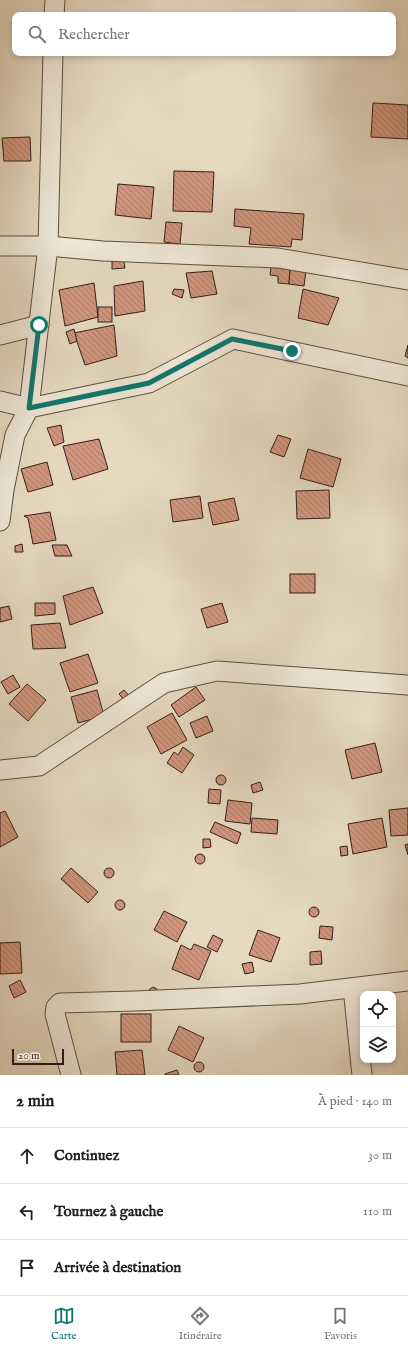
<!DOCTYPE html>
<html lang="fr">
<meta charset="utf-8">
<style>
body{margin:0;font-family:"IM FELL English",serif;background:#f2f2f2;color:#202124}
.controls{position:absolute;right:12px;bottom:12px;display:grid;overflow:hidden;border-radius:8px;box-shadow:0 2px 6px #0003}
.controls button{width:36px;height:36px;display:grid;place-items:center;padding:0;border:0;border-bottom:1px solid #e0e0e0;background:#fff;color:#202124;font:20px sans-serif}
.scale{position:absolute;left:12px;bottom:10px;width:52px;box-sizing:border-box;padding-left:4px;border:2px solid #321e18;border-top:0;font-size:11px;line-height:14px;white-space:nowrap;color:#321e18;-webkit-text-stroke:3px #eee6d6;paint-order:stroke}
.stop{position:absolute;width:12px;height:12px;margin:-9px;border:3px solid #0f766e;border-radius:50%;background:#fff}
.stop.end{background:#0f766e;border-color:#fff;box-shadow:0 1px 4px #0008}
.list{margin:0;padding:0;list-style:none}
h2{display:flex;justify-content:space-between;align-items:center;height:52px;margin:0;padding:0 16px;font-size:17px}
h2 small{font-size:13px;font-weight:400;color:#757577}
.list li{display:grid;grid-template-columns:26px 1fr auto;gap:12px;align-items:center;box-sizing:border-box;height:56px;padding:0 16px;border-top:1px solid #e0e0e0}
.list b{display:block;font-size:15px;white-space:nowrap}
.list em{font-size:13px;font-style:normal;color:#757577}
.icon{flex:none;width:22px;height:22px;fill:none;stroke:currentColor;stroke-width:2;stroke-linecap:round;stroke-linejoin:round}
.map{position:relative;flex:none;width:408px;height:1075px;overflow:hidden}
.search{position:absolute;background:#fff;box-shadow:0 2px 6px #0003;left:12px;right:12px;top:12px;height:44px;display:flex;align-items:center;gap:10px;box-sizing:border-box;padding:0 14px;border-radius:8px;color:#757577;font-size:15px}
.sheet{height:220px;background:#fff}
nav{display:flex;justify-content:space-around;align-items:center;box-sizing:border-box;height:56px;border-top:1px solid #e0e0e0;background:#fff;font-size:11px;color:#757577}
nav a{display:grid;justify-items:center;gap:2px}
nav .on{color:#0f766e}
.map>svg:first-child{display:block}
.building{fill:url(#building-back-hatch);stroke:#321e18}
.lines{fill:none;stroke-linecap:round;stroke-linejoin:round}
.minor-casing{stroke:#5f4d42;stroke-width:21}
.minor{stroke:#eee6d6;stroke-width:19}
.route{stroke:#0f766e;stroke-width:5}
</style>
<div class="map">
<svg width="408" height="1075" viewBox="0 0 408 1075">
<defs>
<pattern id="building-back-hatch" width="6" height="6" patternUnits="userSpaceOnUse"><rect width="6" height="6" fill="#d2957c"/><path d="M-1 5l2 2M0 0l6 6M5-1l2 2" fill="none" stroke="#ab7965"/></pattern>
</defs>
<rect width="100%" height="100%" fill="#e5d9c0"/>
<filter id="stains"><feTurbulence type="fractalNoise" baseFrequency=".005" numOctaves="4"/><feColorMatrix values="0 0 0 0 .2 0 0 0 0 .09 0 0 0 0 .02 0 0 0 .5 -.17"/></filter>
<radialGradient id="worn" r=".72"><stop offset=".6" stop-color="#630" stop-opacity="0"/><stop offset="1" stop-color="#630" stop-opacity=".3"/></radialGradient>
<g class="building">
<polygon points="373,103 408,105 408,139 371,137"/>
<polygon points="30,137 31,161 4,161 2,138"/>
<polygon points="174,171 214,172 212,212 173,211"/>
<polygon points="118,184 154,187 151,219 115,215"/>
<polygon points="235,209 304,214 302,240 292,239 291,247 249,244 251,228 234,226"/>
<polygon points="166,222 182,223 180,244 164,242"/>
<polygon points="112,257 123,257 125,268 112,269"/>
<polygon points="271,267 290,269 289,284 278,283 278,276 270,275"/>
<polygon points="290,269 306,270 304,286 289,284"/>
<polygon points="212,271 217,294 191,298 186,273"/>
<polygon points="143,281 145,311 115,316 114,286"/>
<polygon points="94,283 98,317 65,326 59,290"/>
<polygon points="174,289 184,290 182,298 172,294"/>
<polygon points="303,289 339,298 328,325 298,318"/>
<rect x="98" y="307" width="14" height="15"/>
<polygon points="114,325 117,356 85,365 74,333"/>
<polygon points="74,329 77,341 70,344 66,332"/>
<polygon points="408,345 408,358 405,356"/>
<polygon points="61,425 64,442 54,446 47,428"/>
<polygon points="278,435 291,439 284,457 270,452"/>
<polygon points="99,439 108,469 73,480 63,446"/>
<polygon points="308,449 341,459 333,487 300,478"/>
<polygon points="47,462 53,485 28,492 21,469"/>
<polygon points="329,490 330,518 297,519 296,491"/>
<polygon points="200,496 203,518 173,522 170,500"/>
<polygon points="234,498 239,520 213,525 208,503"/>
<polygon points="50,512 56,540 33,544 28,518 24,516"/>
<polygon points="22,544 23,552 15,552 15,546"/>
<polygon points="52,545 67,545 72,556 55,556"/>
<rect x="290" y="574" width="25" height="19"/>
<polygon points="93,587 103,613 70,625 63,596"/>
<polygon points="35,603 55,603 55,614 35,616"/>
<polygon points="222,603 228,622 207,628 201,609"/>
<polygon points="9,606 12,619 0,622 0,608"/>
<polygon points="60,623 66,648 33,649 31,625"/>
<polygon points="88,654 98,683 70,692 60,663"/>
<polygon points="13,675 20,687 8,694 1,682"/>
<polygon points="27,684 46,700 28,721 9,704"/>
<polygon points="196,687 205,700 179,717 171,705"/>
<polygon points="97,690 104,716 78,723 71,697"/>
<polygon points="124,690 131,698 126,702 119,694"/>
<polygon points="172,713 187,740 161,754 147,727"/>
<polygon points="207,716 213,731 196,738 190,723"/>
<polygon points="375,743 382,772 352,779 345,750"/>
<polygon points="183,747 194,755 182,773 167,763 174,752 178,755"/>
<circle cx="221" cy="780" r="5"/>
<polygon points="260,782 263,790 253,793 251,785"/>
<polygon points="209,789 221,790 220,804 208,803"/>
<polygon points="228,800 252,803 250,824 225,821"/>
<polygon points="408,808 408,835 391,836 389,810"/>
<polygon points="5,811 18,837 0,847 0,813"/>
<polygon points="252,818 278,820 277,834 251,832"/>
<polygon points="382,818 387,847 353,854 348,824"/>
<polygon points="215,822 241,833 237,844 210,832"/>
<polygon points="203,839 210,839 211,847 203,848"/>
<polygon points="408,844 408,855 405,845"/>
<polygon points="347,846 348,855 341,856 340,847"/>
<circle cx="200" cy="859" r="5"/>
<polygon points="71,868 98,892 88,903 61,879"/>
<circle cx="109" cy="873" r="5"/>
<circle cx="120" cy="905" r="5"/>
<circle cx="314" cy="912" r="5"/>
<polygon points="164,911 187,922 177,942 154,930"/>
<polygon points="320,926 333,927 332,940 319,938"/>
<polygon points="258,930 280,938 271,962 249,955"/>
<polygon points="213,935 223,940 217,952 207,947"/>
<polygon points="20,942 22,973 0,974 0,943"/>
<polygon points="194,944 211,951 199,980 172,969 181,945 191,950"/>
<polygon points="321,951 322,964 310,965 310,952"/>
<polygon points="252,962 254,972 245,974 242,964"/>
<polygon points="20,980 26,992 14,998 9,986"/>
<polygon points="153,987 157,989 158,992 148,991 150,989"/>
<rect x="121" y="1014" width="30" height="28"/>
<polygon points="179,1026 204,1038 193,1062 168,1050"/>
<polygon points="142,1050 145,1075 117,1075 115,1052"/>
<circle cx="199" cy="1067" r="5"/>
<polygon points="177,1070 179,1075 165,1075 165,1074"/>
</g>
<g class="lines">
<defs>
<g id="minor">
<polyline points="54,15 55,0"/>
<polyline points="0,246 48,246 103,251 278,258 408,280"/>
<polyline points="0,335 39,325"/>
<polyline points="0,401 29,408 149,383 233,339 408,376"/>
<polyline points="0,521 4,490 15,435 29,408 48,246 53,53"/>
<polyline points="0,770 39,766 164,683 217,671 408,685"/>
<polyline points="353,988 362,1075"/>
<polyline points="71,1075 55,1014 56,1007 60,1003 135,1001 300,994 408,981"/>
</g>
</defs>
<use href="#minor" class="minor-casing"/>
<use href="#minor" class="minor"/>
</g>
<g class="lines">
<polyline class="route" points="39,325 29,408 149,383 232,339 292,351"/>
</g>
<rect width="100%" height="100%" filter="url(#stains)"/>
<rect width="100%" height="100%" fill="url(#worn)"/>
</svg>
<div class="controls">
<button><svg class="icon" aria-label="locate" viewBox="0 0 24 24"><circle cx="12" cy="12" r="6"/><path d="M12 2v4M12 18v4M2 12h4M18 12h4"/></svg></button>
<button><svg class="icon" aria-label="layers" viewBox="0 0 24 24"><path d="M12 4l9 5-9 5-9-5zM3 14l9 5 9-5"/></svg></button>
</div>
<div class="scale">20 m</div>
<div class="stop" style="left:39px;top:325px"></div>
<div class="stop end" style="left:292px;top:351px"></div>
<div class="search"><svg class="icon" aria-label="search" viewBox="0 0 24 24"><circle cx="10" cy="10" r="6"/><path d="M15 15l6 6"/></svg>Rechercher</div>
</div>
<section class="sheet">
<h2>2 min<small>À pied · 140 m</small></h2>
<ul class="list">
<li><svg class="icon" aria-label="ahead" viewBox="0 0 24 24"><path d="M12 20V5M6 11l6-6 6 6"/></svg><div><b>Continuez</b></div><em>30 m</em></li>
<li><svg class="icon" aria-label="left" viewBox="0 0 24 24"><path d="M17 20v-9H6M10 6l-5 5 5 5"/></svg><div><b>Tournez à gauche</b></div><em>110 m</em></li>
<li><svg class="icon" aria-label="arrive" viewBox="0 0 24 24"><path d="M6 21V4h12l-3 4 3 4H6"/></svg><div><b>Arrivée à destination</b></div></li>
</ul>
</section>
<nav>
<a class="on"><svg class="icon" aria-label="map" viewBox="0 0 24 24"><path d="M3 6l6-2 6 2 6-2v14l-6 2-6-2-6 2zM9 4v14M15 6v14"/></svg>Carte</a>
<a><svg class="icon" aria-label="directions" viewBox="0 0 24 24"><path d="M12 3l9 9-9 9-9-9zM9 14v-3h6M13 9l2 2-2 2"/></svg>Itinéraire</a>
<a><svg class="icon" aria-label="saved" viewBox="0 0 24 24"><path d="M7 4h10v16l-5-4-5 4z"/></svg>Favoris</a>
</nav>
